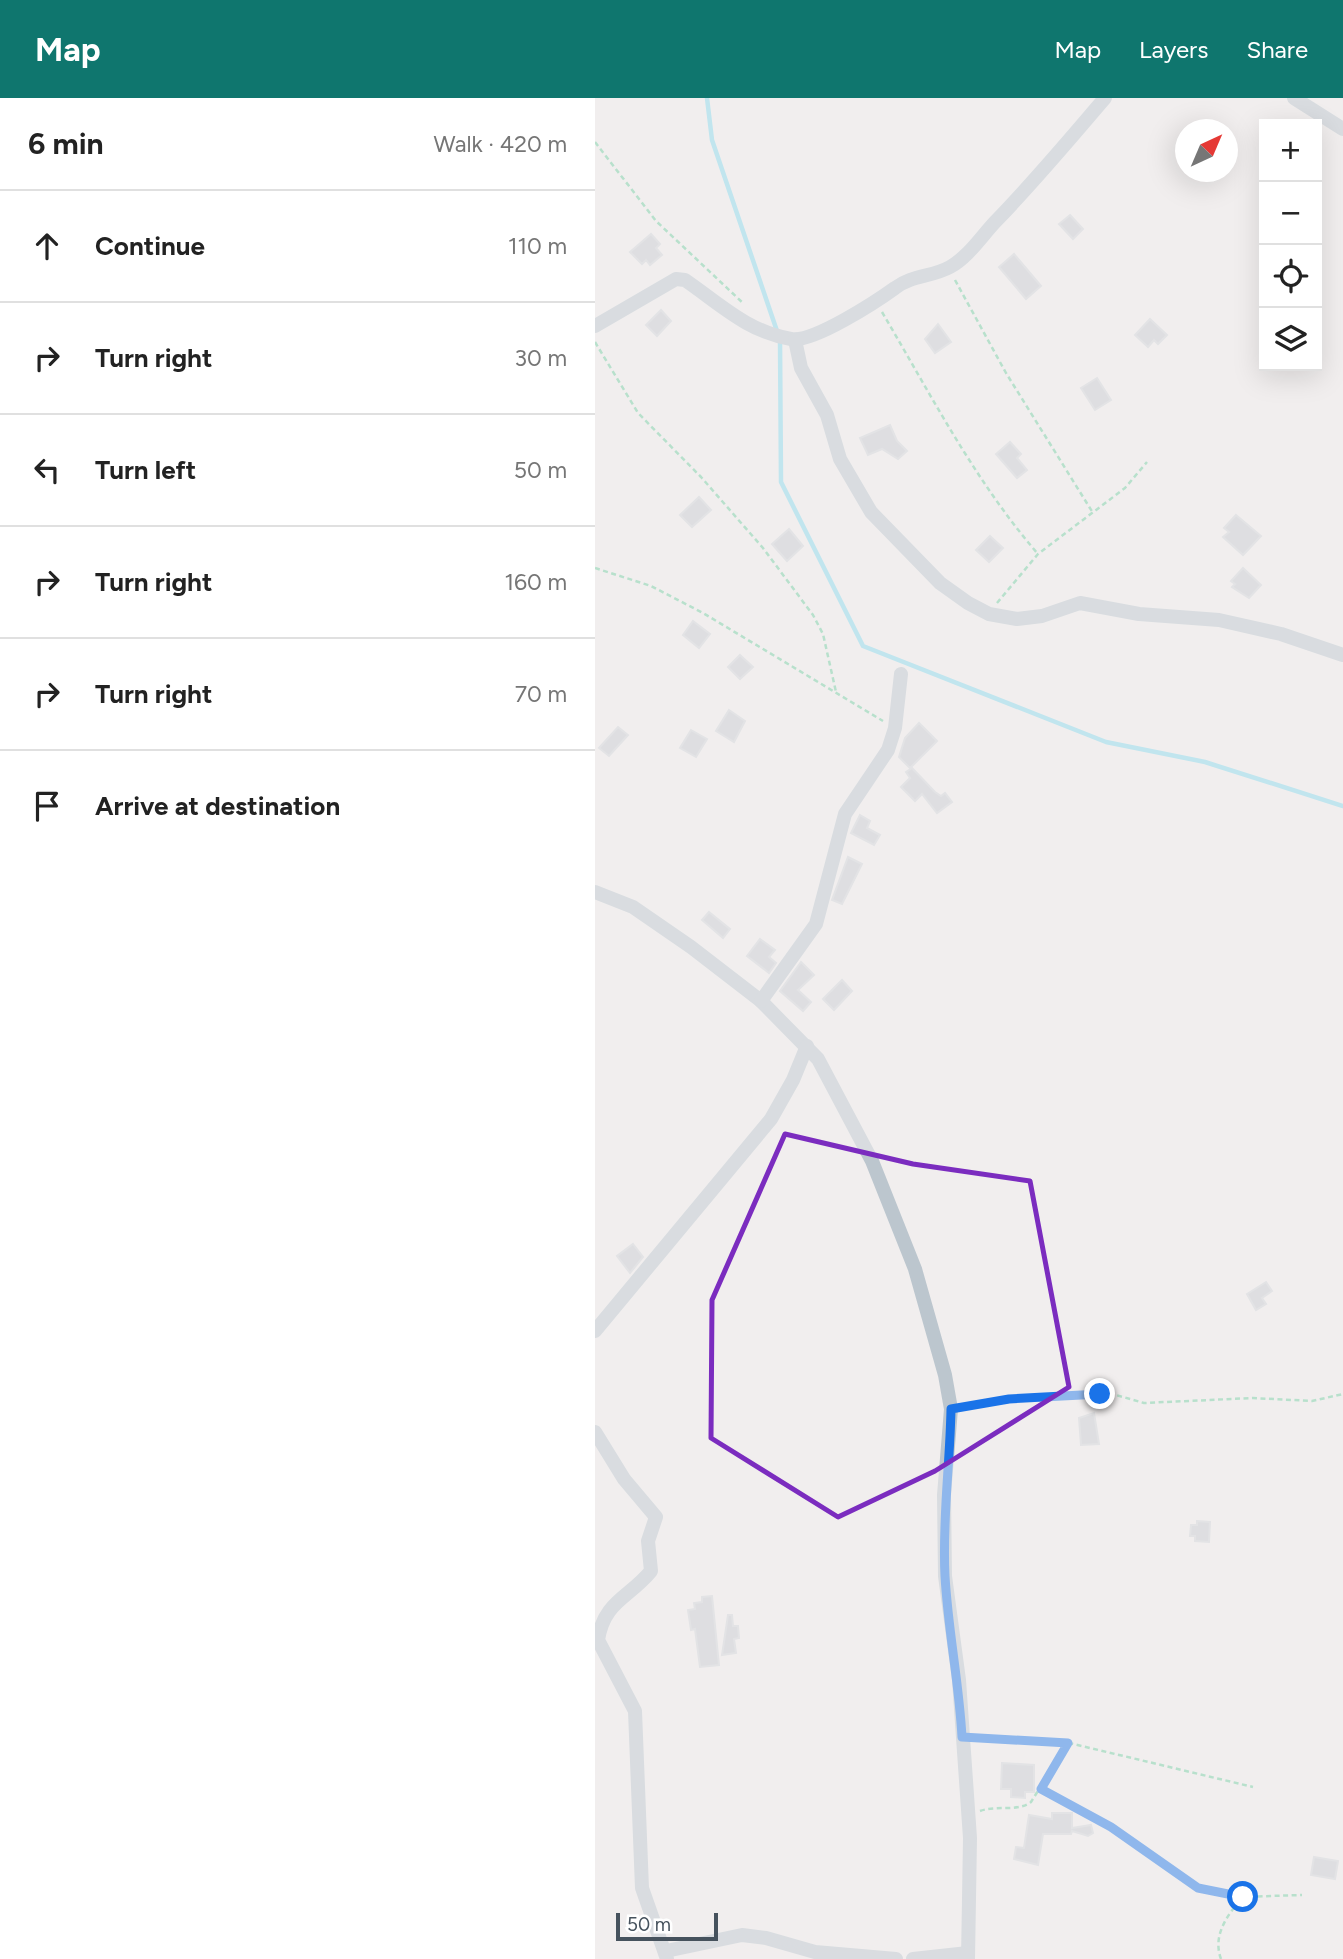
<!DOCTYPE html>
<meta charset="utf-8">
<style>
body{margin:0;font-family:Figtree,sans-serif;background:#f6f6f6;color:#222}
.controls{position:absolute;right:21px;top:21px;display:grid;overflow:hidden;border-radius:0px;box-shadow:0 7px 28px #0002}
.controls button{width:63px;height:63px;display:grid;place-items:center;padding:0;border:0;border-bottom:2px solid #e0e0e0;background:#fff;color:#222;font:35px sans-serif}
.compass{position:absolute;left:580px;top:21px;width:63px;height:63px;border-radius:50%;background:#fff;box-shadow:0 7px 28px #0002;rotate:44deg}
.scale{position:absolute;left:21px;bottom:18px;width:102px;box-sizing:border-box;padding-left:7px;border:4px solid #46525d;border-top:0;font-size:19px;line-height:24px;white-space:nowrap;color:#46525d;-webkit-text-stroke:5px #fff;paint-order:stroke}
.stop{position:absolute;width:21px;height:21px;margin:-16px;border:5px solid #1a73e8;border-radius:50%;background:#fff}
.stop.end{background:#1a73e8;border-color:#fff;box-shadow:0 2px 7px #0008}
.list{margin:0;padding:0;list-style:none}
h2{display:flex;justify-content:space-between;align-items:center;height:91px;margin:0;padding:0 28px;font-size:30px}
h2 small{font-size:23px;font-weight:400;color:#767676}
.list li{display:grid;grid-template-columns:46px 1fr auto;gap:21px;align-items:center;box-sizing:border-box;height:112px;padding:0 28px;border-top:2px solid #e0e0e0}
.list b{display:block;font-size:26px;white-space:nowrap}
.list em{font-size:23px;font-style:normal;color:#767676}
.icon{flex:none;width:38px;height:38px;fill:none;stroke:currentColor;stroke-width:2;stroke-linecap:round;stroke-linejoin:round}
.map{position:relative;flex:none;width:748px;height:1861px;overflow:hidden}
header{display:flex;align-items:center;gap:42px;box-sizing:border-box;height:98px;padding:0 35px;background:#0f766e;color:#fff}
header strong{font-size:33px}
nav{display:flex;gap:38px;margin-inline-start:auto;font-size:24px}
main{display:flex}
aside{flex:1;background:#fff}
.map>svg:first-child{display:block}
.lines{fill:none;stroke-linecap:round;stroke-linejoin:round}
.stream{stroke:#87d9ee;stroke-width:4.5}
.building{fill:#c8cbd1;stroke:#d2d5da;stroke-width:2}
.path{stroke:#73cfa2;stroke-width:2.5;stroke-dasharray:5 3.5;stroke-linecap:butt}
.street{stroke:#bcc6ce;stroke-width:14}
.route{stroke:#1a73e8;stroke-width:9}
.marked{fill:none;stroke:#7b2cbf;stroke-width:5;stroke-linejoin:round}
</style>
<header>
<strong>Map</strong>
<nav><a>Map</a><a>Layers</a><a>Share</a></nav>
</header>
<main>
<aside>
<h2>6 min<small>Walk · 420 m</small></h2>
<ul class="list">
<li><svg class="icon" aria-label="ahead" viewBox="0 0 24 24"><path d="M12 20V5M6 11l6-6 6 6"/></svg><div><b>Continue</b></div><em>110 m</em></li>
<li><svg class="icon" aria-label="right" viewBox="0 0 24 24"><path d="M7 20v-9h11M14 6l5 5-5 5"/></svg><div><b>Turn right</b></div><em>30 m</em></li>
<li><svg class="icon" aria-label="left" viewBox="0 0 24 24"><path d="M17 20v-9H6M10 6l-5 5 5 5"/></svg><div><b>Turn left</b></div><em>50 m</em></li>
<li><svg class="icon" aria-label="right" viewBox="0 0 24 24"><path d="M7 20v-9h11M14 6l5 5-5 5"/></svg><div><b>Turn right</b></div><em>160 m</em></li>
<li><svg class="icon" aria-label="right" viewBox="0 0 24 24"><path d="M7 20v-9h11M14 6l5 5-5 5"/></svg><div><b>Turn right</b></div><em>70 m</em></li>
<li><svg class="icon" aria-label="arrive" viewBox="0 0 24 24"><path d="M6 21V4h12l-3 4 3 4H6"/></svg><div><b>Arrive at destination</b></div></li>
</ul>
</aside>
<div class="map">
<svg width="748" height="1861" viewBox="0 0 748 1861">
<rect width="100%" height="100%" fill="#f1eeee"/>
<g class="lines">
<g class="stream">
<polyline points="112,0 117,42 182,233"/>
<polyline points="185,241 186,384 268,548 511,644 610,664 748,708"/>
</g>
</g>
<g class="building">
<polygon points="475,117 488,131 478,141 464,126"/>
<polygon points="56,136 65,146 61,150 67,157 55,167 51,162 47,166 35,154"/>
<polygon points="419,156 446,188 431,201 404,169"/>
<polygon points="66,212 76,223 62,238 51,227"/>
<polygon points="555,221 572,237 563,246 559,242 553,249 540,237"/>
<polygon points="343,226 356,244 340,255 330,241"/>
<polygon points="502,280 516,302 500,312 486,290"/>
<polygon points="295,327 302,343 312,353 303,361 287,351 273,357 265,340"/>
<polygon points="415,344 426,356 422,360 432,372 422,380 401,356"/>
<polygon points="104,399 116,412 97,429 85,417"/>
<polygon points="641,417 666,438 648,457 628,439 634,434 629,430"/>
<polygon points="194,431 208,448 192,463 177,446"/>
<polygon points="395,438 408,450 394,464 381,452"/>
<polygon points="648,470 666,487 654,500 637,489 640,486 636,483"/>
<polygon points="98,523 115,536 104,550 88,537"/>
<polygon points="145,557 158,569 145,581 133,569"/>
<polygon points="134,612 150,623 139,644 121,633"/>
<polygon points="324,625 342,643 315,670 304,659 310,640"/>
<polygon points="23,629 33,637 14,658 4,650"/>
<polygon points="96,632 112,641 101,659 85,650"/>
<polygon points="317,670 340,694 346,698 350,695 357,704 342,715 327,696 320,703 306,689 315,680 311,674"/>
<polygon points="265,717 275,723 272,730 285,737 279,747 256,735"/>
<polygon points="253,759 267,766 247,806 237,802"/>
<polygon points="114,814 135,831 128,840 107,822"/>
<polygon points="165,841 180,852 174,859 181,865 174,875 152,858"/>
<polygon points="206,864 219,877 203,892 216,904 208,913 185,893"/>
<polygon points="247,882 257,893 239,912 228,901"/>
<polygon points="38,1146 48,1159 35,1175 22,1158"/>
<polygon points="671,1184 677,1193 667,1200 671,1206 661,1212 652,1196"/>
<polygon points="499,1315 504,1346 486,1347 484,1320"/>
<polygon points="602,1423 615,1424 614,1444 600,1443 600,1438 595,1438 596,1427 602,1427"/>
<polygon points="117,1498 124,1567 105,1569 100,1531 96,1532 93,1512 100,1511 99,1505 107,1504 107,1499"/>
<polygon points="133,1517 137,1517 138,1528 143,1528 144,1540 139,1541 141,1555 127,1557"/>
<polygon points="407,1665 439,1667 439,1694 430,1694 430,1700 416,1699 416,1691 406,1691"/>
<polygon points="457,1715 477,1715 477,1730 496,1727 498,1735 493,1738 477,1733 476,1736 448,1736 443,1767 419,1761 421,1749 429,1750 434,1717 457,1721"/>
<polygon points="719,1759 743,1763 740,1781 716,1777"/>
</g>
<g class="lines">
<g class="path">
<polyline points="0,44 61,123 149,206"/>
<polyline points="360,182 411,275 498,415"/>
<path d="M287 214C336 297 380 383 443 456"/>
<polyline points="0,244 43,315 106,379 168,450 218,517 228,536 241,594"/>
<polyline points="0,470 56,488 108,515 288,623"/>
<polyline points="402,505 443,456 530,390 552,364"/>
<polyline points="370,1309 478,1296 521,1297 549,1305 658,1300 717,1303 748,1296"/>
<polyline points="380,1640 470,1644 658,1689"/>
<polyline points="446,1691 516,1729 603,1790 644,1799 707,1797"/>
<path d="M385 1713C402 1707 423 1714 436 1704L473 1645"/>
<path d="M626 1861C617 1837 633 1816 648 1799"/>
</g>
<g class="street">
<polyline points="699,0 748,31"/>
<path d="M0 228 81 181 90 182C125 206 153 234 196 241 218 245 282 203 300 190 317 177 337 179 355 169 373 159 386 139 400 124 439 84 474 42 510 0"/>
<polyline points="200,242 206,270 232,317 245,361 276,414 345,485 373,505 394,516 422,521 447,518 485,505 544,516 624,522 686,536 748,557"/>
<polyline points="0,794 38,809 96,849 166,903 223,961 277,1063 320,1171 350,1277 356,1311 349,1397 350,1478 364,1582 375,1740 373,1861"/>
<polyline points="166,903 221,826 250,716 293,652 300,630 306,576"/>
<polyline points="0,1233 176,1021 198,982 212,948"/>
<path d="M0 1334 29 1381 61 1419 53 1443 56 1473C34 1500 9 1503 3 1542L40 1613 47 1790 72 1861"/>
<polyline points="71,1853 147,1837 171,1840 220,1854 301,1861"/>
<polyline points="318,1861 373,1855"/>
</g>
</g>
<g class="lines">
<path class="route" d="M505 1296 414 1301 356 1311C355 1367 347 1422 350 1478 353 1532 364 1584 367 1639L473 1645 446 1691 516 1729 603 1790 648 1799"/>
</g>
<path d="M0 0H748V1861H0ZM190 1036 318 1066 435 1083 474 1289 340 1373 243 1419 116 1340 117 1202Z" fill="#f1eeee" fill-opacity=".55" fill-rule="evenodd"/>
<path class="marked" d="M190 1036 318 1066 435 1083 474 1289 340 1373 243 1419 116 1340 117 1202Z"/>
</svg>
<div class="controls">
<button>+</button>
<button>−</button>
<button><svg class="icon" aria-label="locate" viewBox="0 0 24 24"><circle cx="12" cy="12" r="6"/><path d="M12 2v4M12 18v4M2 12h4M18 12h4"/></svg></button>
<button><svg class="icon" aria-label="layers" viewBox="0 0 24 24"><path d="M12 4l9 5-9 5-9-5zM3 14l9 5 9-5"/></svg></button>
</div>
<svg class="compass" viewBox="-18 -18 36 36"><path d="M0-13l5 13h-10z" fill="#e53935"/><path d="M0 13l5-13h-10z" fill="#767676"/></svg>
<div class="scale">50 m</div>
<div class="stop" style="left:648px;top:1799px"></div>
<div class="stop end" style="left:505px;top:1296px"></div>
</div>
</main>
